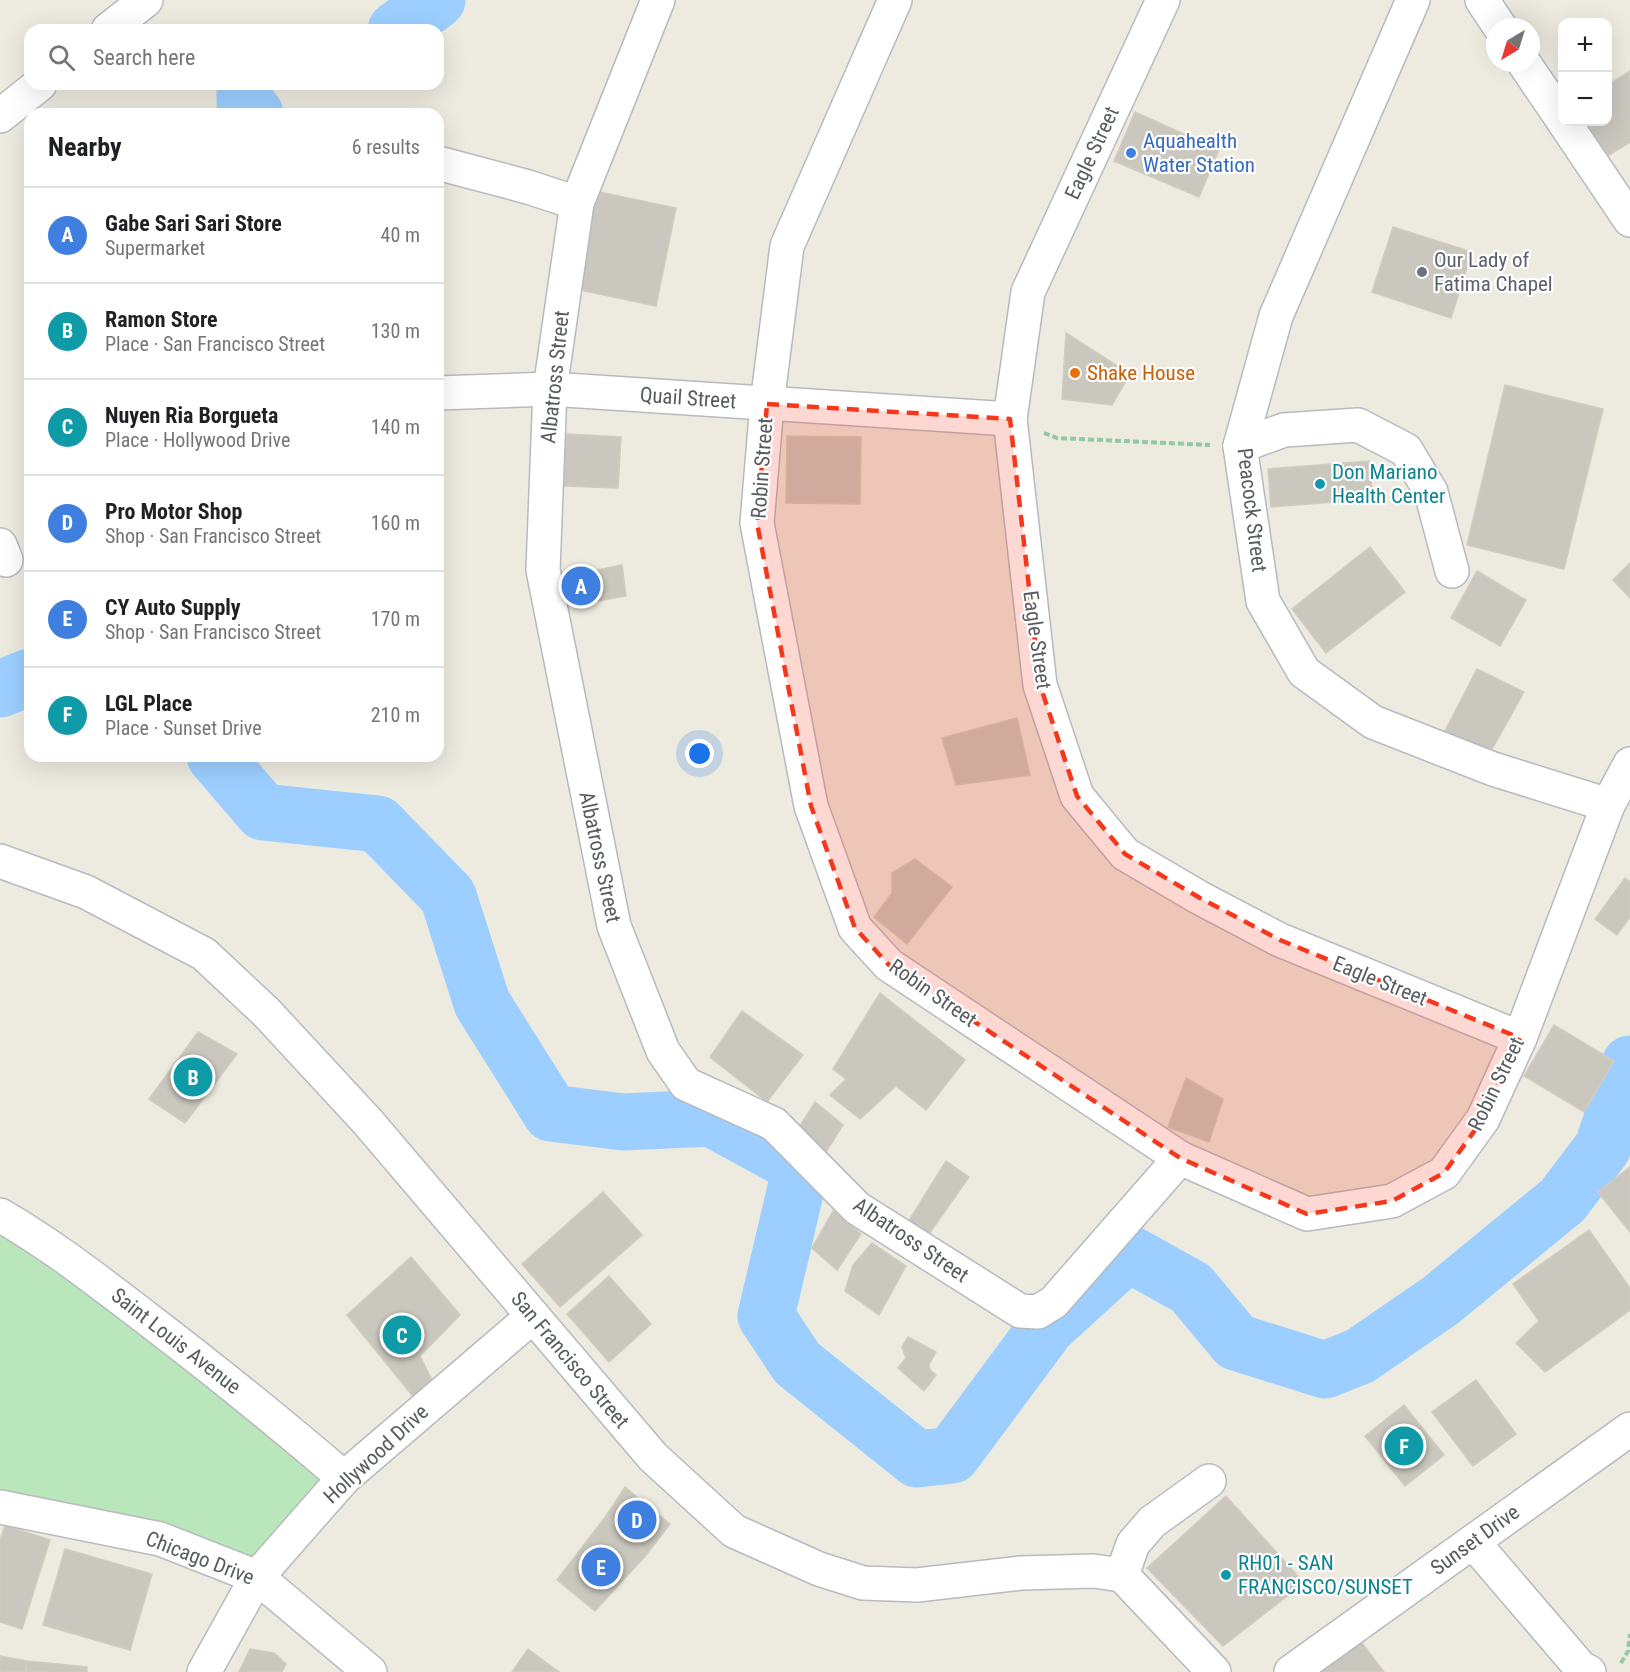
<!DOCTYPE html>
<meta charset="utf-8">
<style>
body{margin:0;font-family:"Roboto Condensed",sans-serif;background:#f2f2f2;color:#202124}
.controls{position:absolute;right:18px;top:18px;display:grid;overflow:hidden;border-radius:12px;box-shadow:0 6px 24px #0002}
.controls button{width:54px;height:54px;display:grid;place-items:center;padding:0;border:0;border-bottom:2px solid #e0e0e0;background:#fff;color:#202124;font:30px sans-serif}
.compass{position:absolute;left:1486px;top:18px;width:54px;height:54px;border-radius:50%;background:#fff;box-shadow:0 6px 24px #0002;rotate:218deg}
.you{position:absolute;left:700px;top:754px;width:21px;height:21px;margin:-15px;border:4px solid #fff;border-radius:50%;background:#1a73e8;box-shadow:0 0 0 9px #1a73e833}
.badge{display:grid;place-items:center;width:39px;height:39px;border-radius:50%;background:#d93025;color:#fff;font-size:20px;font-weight:700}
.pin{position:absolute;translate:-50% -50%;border:3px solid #fff;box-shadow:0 2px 6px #0006}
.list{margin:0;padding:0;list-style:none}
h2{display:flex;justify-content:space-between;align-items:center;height:78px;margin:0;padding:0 24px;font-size:26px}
h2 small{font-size:20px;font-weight:400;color:#757577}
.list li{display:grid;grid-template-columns:39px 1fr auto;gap:18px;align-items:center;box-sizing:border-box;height:96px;padding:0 24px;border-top:2px solid #e0e0e0}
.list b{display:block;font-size:22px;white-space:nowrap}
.list p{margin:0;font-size:20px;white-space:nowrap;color:#757577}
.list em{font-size:20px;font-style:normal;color:#757577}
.icon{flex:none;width:33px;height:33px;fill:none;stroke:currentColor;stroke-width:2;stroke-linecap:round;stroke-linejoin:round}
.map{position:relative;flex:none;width:1630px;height:1672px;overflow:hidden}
.search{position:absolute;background:#fff;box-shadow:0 6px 24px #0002;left:24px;top:24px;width:420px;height:66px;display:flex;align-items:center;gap:15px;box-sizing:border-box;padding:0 21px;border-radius:18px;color:#757577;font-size:22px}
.panel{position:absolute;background:#fff;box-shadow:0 6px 24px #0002;left:24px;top:108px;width:420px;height:654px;border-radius:18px}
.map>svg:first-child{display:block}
.green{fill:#b9e7bb}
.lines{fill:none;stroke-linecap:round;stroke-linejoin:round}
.river{stroke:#9ccfff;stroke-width:57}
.building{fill:#c9c7be;stroke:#d1ccbd;stroke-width:1.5}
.minor-casing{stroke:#b7babf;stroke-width:36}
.path{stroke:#92c8a3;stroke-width:4;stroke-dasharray:6 3;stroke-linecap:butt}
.minor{stroke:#fff;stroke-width:33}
.marked{fill:#f5381c;fill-opacity:0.2;stroke:#f5381c;stroke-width:4.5;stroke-dasharray:12 8;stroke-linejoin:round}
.shop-dot{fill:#3f7fe0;stroke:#fff;stroke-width:2}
.worship-dot{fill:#6b7280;stroke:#fff;stroke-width:2}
.food-dot{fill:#e8710a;stroke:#fff;stroke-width:2}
.culture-dot{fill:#0f9aa8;stroke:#fff;stroke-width:2}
.labels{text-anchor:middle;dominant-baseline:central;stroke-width:4.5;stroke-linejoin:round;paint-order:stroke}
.shop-label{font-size:21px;fill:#366cbe;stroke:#fff;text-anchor:start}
.street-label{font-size:21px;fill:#585c61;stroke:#fff}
.worship-label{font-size:21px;fill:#5b616d;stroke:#fff;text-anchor:start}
.food-label{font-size:21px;fill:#c56008;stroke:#fff;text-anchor:start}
.culture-label{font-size:21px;fill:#0d838f;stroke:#fff;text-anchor:start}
</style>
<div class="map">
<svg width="1630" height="1672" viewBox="0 0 1630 1672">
<rect width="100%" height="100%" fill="#edeadf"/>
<polygon class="green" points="0,1231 68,1273 321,1477 248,1562 110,1511 0,1490"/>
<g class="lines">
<g class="river">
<polyline points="396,30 437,0"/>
<polyline points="245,84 245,102 255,114"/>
<polyline points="0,689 30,677"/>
<polyline points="215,756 263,812 378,824 448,896 482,1003 551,1113 623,1122 711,1118 801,1167 766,1316 797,1363 917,1459 952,1455 1047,1327 1128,1253 1191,1288 1236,1342 1325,1370 1360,1356 1440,1301 1563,1200 1603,1147 1630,1064"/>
</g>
</g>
<g class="building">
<polygon points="1630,71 1630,142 1608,156 1585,122 1608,122 1608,85"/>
<polygon points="1135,112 1219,150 1199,197 1114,161"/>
<polygon points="595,191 676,208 656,306 575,289"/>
<polygon points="1393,227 1472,252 1451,318 1372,292"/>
<polygon points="1066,333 1130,374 1112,405 1062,399"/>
<polygon points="1505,385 1603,409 1564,569 1467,545"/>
<polygon points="566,434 621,437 618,488 564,486"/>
<polygon points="787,436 861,437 860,504 786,503"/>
<polygon points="1369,461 1373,499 1271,507 1268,469"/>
<polygon points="1370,547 1405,592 1326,653 1292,609"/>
<polygon points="1630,563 1630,598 1613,580"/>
<polygon points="622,565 626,596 578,605 572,575"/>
<polygon points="1477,571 1526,600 1500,646 1451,618"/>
<polygon points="1477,669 1524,692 1486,760 1442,737"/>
<polygon points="1017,718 1030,775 956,785 942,738"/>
<polygon points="915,859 952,887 907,944 874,917 892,893 892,873"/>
<polygon points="1625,878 1630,882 1630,917 1617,935 1595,919"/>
<polygon points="880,993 965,1060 926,1110 896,1086 860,1119 830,1095 846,1079 833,1069"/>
<polygon points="742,1011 803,1055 767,1102 710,1057"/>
<polygon points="1554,1025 1614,1061 1584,1112 1524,1076"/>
<polygon points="198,1032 237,1054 185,1123 149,1099"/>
<polygon points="1186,1078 1223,1099 1209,1142 1168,1127"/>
<polygon points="815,1102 843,1125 818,1165 793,1137"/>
<polygon points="946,1161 969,1177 927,1237 908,1222"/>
<polygon points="1630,1167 1630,1232 1598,1192"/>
<polygon points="603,1192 642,1235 560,1307 522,1264"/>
<polygon points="833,1211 861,1234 837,1270 812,1248"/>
<polygon points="1589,1230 1630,1288 1630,1310 1545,1372 1516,1343 1539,1321 1513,1284"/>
<polygon points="872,1243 906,1266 879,1315 845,1291 853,1265"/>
<polygon points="411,1257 460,1315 420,1356 433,1382 416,1400 347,1315"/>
<polygon points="609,1276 651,1324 609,1362 567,1314"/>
<polygon points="908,1337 936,1352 929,1365 930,1370 936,1375 924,1391 898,1368 906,1358 902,1347"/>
<polygon points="1476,1380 1516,1434 1473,1466 1432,1412"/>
<polygon points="1404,1405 1444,1455 1405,1486 1365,1436"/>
<polygon points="625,1487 670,1524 647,1554 606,1516"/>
<polygon points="1226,1496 1304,1583 1223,1646 1147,1568"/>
<polygon points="606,1516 647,1554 595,1611 557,1580"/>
<polygon points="5,1525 50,1540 22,1629 0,1622 0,1540"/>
<polygon points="65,1549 152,1574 130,1650 43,1625"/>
<polygon points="1359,1639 1384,1672 1313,1672"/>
<polygon points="250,1649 274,1653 286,1664 282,1672 239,1672"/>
<polygon points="528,1649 559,1672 512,1672"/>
<polygon points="0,1656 27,1661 25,1672 0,1672"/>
<polygon points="27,1661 87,1667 87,1672 26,1672"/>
</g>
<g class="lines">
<defs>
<g id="minor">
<polyline points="658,0 577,203 550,389 543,570 614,926 663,1051 686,1084 774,1124 857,1208 1020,1311 1038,1312 1054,1302 1180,1158"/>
<polyline points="895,0 787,246 767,404 757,523 811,806 855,928 889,965 1180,1158 1307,1214 1392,1201 1444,1173 1483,1119 1520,1038 1608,805 1630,764"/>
<polyline points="1163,0 1028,292 1010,419 1040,685 1077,796 1125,854 1200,898 1280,940 1520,1038"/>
<polyline points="1413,0 1276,316 1240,446 1263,601 1304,672 1373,722 1493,769 1608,805"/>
<polyline points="1482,0 1500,27"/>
<polyline points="108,30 146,0"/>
<polyline points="1524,63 1562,119"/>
<polyline points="0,116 40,84"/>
<polyline points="1564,122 1630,220"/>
<polyline points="438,163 528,187 577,203"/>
<polyline points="438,393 550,389 1010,419"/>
<polyline points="1240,446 1284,430 1358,425 1406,450 1431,492 1452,571"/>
<polyline points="0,545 6,560"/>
<polyline points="0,861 86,892 204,954 266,1012 367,1121 653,1457 734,1531 819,1569 863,1583 917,1585 1021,1573 1093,1571 1122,1575 1214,1672"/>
<path d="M0 1215C52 1245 98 1281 145 1317 213 1369 279 1422 344 1478"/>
<polyline points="0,1507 160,1539 257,1577 370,1672"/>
<polyline points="1473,1542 1581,1668 1589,1672"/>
<polyline points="1122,1575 1133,1544 1152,1522 1209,1481"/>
<polyline points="204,1672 257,1577 344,1478 533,1316"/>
<polyline points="1291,1672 1630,1429"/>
</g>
</defs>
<use href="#minor" class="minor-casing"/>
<g class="path">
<polyline points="1044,433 1057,438 1210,445"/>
<polyline points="1621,1663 1628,1651 1630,1634"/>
</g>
<use href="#minor" class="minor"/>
</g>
<path class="marked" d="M767 404 1010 419 1040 685 1077 796 1125 854 1200 898 1280 940 1520 1038 1483 1119 1444 1173 1392 1201 1307 1214 1180 1158 889 965 855 928 811 806 757 523Z"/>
<circle class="shop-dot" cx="1131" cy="153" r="6"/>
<circle class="worship-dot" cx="1422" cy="272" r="6"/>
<circle class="food-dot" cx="1075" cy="373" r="6"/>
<g class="culture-dot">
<circle cx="1320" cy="484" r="6"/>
<circle cx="1226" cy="1575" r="6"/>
</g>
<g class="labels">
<g class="shop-label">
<text x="1143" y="141">Aquahealth<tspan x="1143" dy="24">Water Station</tspan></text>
</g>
<g class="street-label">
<text transform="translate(1092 153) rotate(-65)">Eagle Street</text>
<text transform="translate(555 377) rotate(-84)">Albatross Street</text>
<text transform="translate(688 398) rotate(4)">Quail Street</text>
<text transform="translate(762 468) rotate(-86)">Robin Street</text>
<text transform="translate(1252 510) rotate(83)">Peacock Street</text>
<text transform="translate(1037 640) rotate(82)">Eagle Street</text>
<text transform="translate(600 857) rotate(78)">Albatross Street</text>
<text transform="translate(1380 981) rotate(22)">Eagle Street</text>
<text transform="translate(933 993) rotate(35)">Robin Street</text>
<text transform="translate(1496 1084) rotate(-64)">Robin Street</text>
<text transform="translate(911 1240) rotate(34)">Albatross Street</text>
<text transform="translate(176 1341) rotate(38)">Saint Louis Avenue</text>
<text transform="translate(570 1360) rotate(50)">San Francisco Street</text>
<text transform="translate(376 1454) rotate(-43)">Hollywood Drive</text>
<text transform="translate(1475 1540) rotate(-36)">Sunset Drive</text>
<text transform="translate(200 1558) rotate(21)">Chicago Drive</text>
</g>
<g class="worship-label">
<text x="1434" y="260">Our Lady of<tspan x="1434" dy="24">Fatima Chapel</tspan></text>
</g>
<g class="food-label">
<text x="1087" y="373">Shake House</text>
</g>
<g class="culture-label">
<text x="1332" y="472">Don Mariano<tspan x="1332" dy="24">Health Center</tspan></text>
<text x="1238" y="1563">RH01 - SAN<tspan x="1238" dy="24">FRANCISCO/SUNSET</tspan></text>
</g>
</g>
</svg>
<div class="controls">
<button>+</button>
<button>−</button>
</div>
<svg class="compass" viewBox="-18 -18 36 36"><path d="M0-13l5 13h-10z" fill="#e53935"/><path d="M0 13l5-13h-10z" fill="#757577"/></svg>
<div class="you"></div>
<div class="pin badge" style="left:581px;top:586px;background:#3f7fe0">A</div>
<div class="pin badge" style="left:193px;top:1077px;background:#0f9aa8">B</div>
<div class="pin badge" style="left:402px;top:1335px;background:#0f9aa8">C</div>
<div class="pin badge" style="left:637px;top:1520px;background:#3f7fe0">D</div>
<div class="pin badge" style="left:601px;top:1567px;background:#3f7fe0">E</div>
<div class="pin badge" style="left:1404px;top:1446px;background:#0f9aa8">F</div>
<div class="search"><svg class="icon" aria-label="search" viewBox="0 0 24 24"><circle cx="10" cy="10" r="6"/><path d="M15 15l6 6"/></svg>Search here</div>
<section class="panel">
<h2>Nearby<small>6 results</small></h2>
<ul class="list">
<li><span class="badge" style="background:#3f7fe0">A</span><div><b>Gabe Sari Sari Store</b><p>Supermarket</p></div><em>40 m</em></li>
<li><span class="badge" style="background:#0f9aa8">B</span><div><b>Ramon Store</b><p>Place · San Francisco Street</p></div><em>130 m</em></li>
<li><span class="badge" style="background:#0f9aa8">C</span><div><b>Nuyen Ria Borgueta</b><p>Place · Hollywood Drive</p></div><em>140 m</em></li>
<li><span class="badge" style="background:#3f7fe0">D</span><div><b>Pro Motor Shop</b><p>Shop · San Francisco Street</p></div><em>160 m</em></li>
<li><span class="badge" style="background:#3f7fe0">E</span><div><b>CY Auto Supply</b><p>Shop · San Francisco Street</p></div><em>170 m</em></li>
<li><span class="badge" style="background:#0f9aa8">F</span><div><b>LGL Place</b><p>Place · Sunset Drive</p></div><em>210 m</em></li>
</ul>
</section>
</div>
